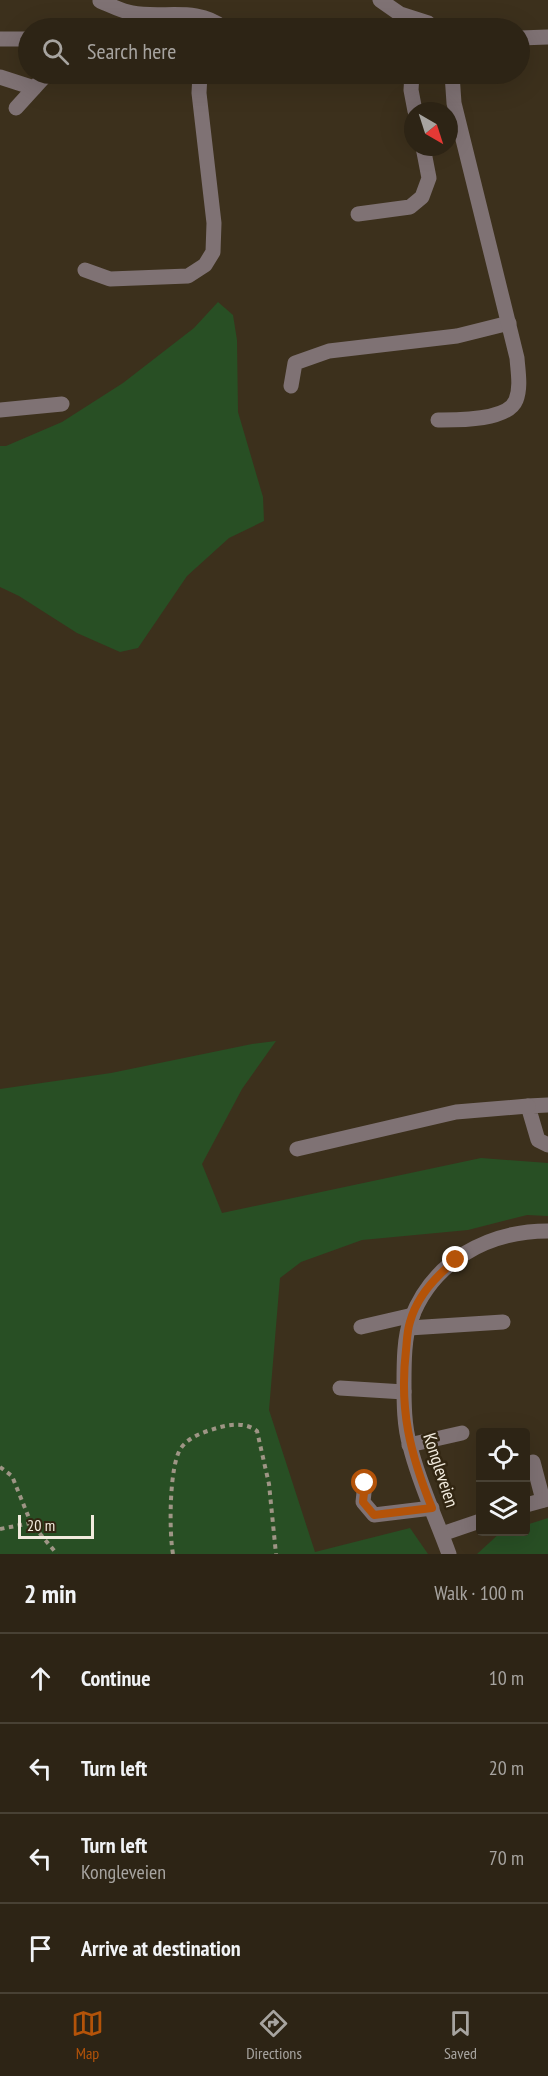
<!DOCTYPE html>
<meta charset="utf-8">
<style>
body{margin:0;font-family:"PT Sans Narrow",sans-serif;background:#352c1e;color:#f1f3f6}
.controls{position:absolute;right:18px;bottom:18px;display:grid;overflow:hidden;border-radius:6px;box-shadow:0 6px 24px #0002}
.controls button{width:54px;height:54px;display:grid;place-items:center;padding:0;border:0;border-bottom:2px solid #484134;background:#2d2415;color:#f1f3f6;font:30px sans-serif}
.compass{position:absolute;left:404px;top:102px;width:54px;height:54px;border-radius:50%;background:#2d2415;box-shadow:0 6px 24px #0002;rotate:141deg}
.scale{position:absolute;left:18px;bottom:15px;width:76px;box-sizing:border-box;padding-left:6px;border:3px solid #f2ebde;border-top:0;font-size:16px;line-height:21px;white-space:nowrap;color:#f2ebde;-webkit-text-stroke:4px #322612;paint-order:stroke}
.stop{position:absolute;width:18px;height:18px;margin:-14px;border:4px solid #b45309;border-radius:50%;background:#fff}
.stop.end{background:#b45309;border-color:#fff;box-shadow:0 2px 6px #0008}
.list{margin:0;padding:0;list-style:none}
h2{display:flex;justify-content:space-between;align-items:center;height:78px;margin:0;padding:0 24px;font-size:26px}
h2 small{font-size:20px;font-weight:400;color:#a7a4a0}
.list li{display:grid;grid-template-columns:39px 1fr auto;gap:18px;align-items:center;box-sizing:border-box;height:90px;padding:0 24px;border-top:2px solid #484134}
.list b{display:block;font-size:22px;white-space:nowrap}
.list p{margin:0;font-size:20px;white-space:nowrap;color:#a7a4a0}
.list em{font-size:20px;font-style:normal;color:#a7a4a0}
.icon{flex:none;width:33px;height:33px;fill:none;stroke:currentColor;stroke-width:2;stroke-linecap:round;stroke-linejoin:round}
.map{position:relative;flex:none;width:548px;height:1554px;overflow:hidden}
.search{position:absolute;background:#2d2415;box-shadow:0 6px 24px #0002;left:18px;right:18px;top:18px;height:66px;display:flex;align-items:center;gap:15px;box-sizing:border-box;padding:0 21px;border-radius:33px;color:#a7a4a0;font-size:22px}
.sheet{height:438px;background:#2d2415}
nav{display:flex;justify-content:space-around;align-items:center;box-sizing:border-box;height:84px;border-top:2px solid #484134;background:#2d2415;font-size:16px;color:#a7a4a0}
nav a{display:grid;justify-items:center;gap:3px}
nav .on{color:#b45309}
.map>svg:first-child{display:block}
.green{fill:#284f24}
.lines{fill:none;stroke-linecap:round;stroke-linejoin:round}
.path{stroke:#9e9585;stroke-width:4;stroke-dasharray:4.5 4.5;stroke-linecap:butt}
.minor{stroke:#7f7274;stroke-width:15}
.route{stroke:#b45309;stroke-width:8}
.labels{text-anchor:middle;dominant-baseline:central;stroke-width:5;stroke-linejoin:round;paint-order:stroke}
.street-label{font-size:18px;fill:#f2ebde;stroke:#322612}
</style>
<div class="map">
<svg width="548" height="1554" viewBox="0 0 548 1554">
<rect width="100%" height="100%" fill="#3c301c"/>
<g class="green">
<polygon points="218,302 233,315 237,340 238,412 263,497 264,521 229,538 187,576 138,648 120,652 77,633 19,596 0,587 0,446 6,446 62,422 123,383 194,328"/>
<polygon points="276,1041 242,1089 202,1164 222,1213 481,1158 548,1163 548,1216 527,1215 468,1230 362,1240 301,1262 280,1278 269,1410 315,1552 410,1528 428,1554 0,1554 0,1089 111,1073 252,1044"/>
<polygon points="548,1518 548,1554 477,1554 501,1532 526,1532 526,1525"/>
</g>
<g class="lines">
<g class="path">
<polyline points="0,1467 12,1476 31,1523"/>
<polyline points="0,1529 31,1523 57,1554"/>
<path d="M173 1554C169 1533 169 1465 181 1448 190 1436 204 1432 217 1428 231 1424 245 1422 257 1431L269 1484 276 1554"/>
</g>
<g class="minor">
<polyline points="380,0 400,14 428,23 434,28"/>
<path d="M100 1C110 5 121 11 132 13 163 19 197 6 224 28"/>
<polyline points="520,38 548,37"/>
<polyline points="0,39 28,39"/>
<polyline points="412,74 411,90 415,111"/>
<polyline points="0,77 34,88"/>
<polyline points="16,108 46,75 50,74"/>
<polyline points="358,214 410,207 422,197 429,178 423,147"/>
<polyline points="85,270 110,279 188,276 205,265 213,252 214,223 199,93 200,74"/>
<polyline points="291,386 295,363 329,351 457,336 509,323"/>
<polyline points="0,410 62,404"/>
<path d="M438 420C457 420 508 421 516 400 521 387 518 372 517 358L454 103 452 74"/>
<polyline points="548,1105 528,1106 538,1140 548,1145"/>
<polyline points="297,1149 456,1112 528,1106"/>
<polyline points="361,1327 413,1315"/>
<polyline points="409,1328 503,1322"/>
<polyline points="340,1388 404,1392"/>
<polyline points="409,1445 462,1433"/>
<polyline points="533,1462 543,1500"/>
<polyline points="365,1483 363,1502 374,1515 432,1508"/>
<polyline points="526,1505 548,1499"/>
<polyline points="442,1534 480,1521"/>
<path d="M449 1554C436 1518 419 1483 410 1446 404 1426 404 1403 404 1383 404 1364 404 1336 411 1319 433 1261 488 1231 548 1231"/>
</g>
</g>
<g class="lines">
<path class="route" d="M365 1483 363 1502 374 1515 432 1508C410 1454 399 1409 406 1350 407 1341 407 1331 410 1322 417 1296 436 1276 456 1260"/>
</g>
<g class="labels">
<g class="street-label">
<text transform="translate(441 1470) rotate(72)">Kongleveien</text>
</g>
</g>
</svg>
<div class="controls">
<button><svg class="icon" aria-label="locate" viewBox="0 0 24 24"><circle cx="12" cy="12" r="6"/><path d="M12 2v4M12 18v4M2 12h4M18 12h4"/></svg></button>
<button><svg class="icon" aria-label="layers" viewBox="0 0 24 24"><path d="M12 4l9 5-9 5-9-5zM3 14l9 5 9-5"/></svg></button>
</div>
<svg class="compass" viewBox="-18 -18 36 36"><path d="M0-13l5 13h-10z" fill="#e53935"/><path d="M0 13l5-13h-10z" fill="#a7a4a0"/></svg>
<div class="scale">20 m</div>
<div class="stop" style="left:365px;top:1483px"></div>
<div class="stop end" style="left:456px;top:1260px"></div>
<div class="search"><svg class="icon" aria-label="search" viewBox="0 0 24 24"><circle cx="10" cy="10" r="6"/><path d="M15 15l6 6"/></svg>Search here</div>
</div>
<section class="sheet">
<h2>2 min<small>Walk · 100 m</small></h2>
<ul class="list">
<li><svg class="icon" aria-label="ahead" viewBox="0 0 24 24"><path d="M12 20V5M6 11l6-6 6 6"/></svg><div><b>Continue</b></div><em>10 m</em></li>
<li><svg class="icon" aria-label="left" viewBox="0 0 24 24"><path d="M17 20v-9H6M10 6l-5 5 5 5"/></svg><div><b>Turn left</b></div><em>20 m</em></li>
<li><svg class="icon" aria-label="left" viewBox="0 0 24 24"><path d="M17 20v-9H6M10 6l-5 5 5 5"/></svg><div><b>Turn left</b><p>Kongleveien</p></div><em>70 m</em></li>
<li><svg class="icon" aria-label="arrive" viewBox="0 0 24 24"><path d="M6 21V4h12l-3 4 3 4H6"/></svg><div><b>Arrive at destination</b></div></li>
</ul>
</section>
<nav>
<a class="on"><svg class="icon" aria-label="map" viewBox="0 0 24 24"><path d="M3 6l6-2 6 2 6-2v14l-6 2-6-2-6 2zM9 4v14M15 6v14"/></svg>Map</a>
<a><svg class="icon" aria-label="directions" viewBox="0 0 24 24"><path d="M12 3l9 9-9 9-9-9zM9 14v-3h6M13 9l2 2-2 2"/></svg>Directions</a>
<a><svg class="icon" aria-label="saved" viewBox="0 0 24 24"><path d="M7 4h10v16l-5-4-5 4z"/></svg>Saved</a>
</nav>
